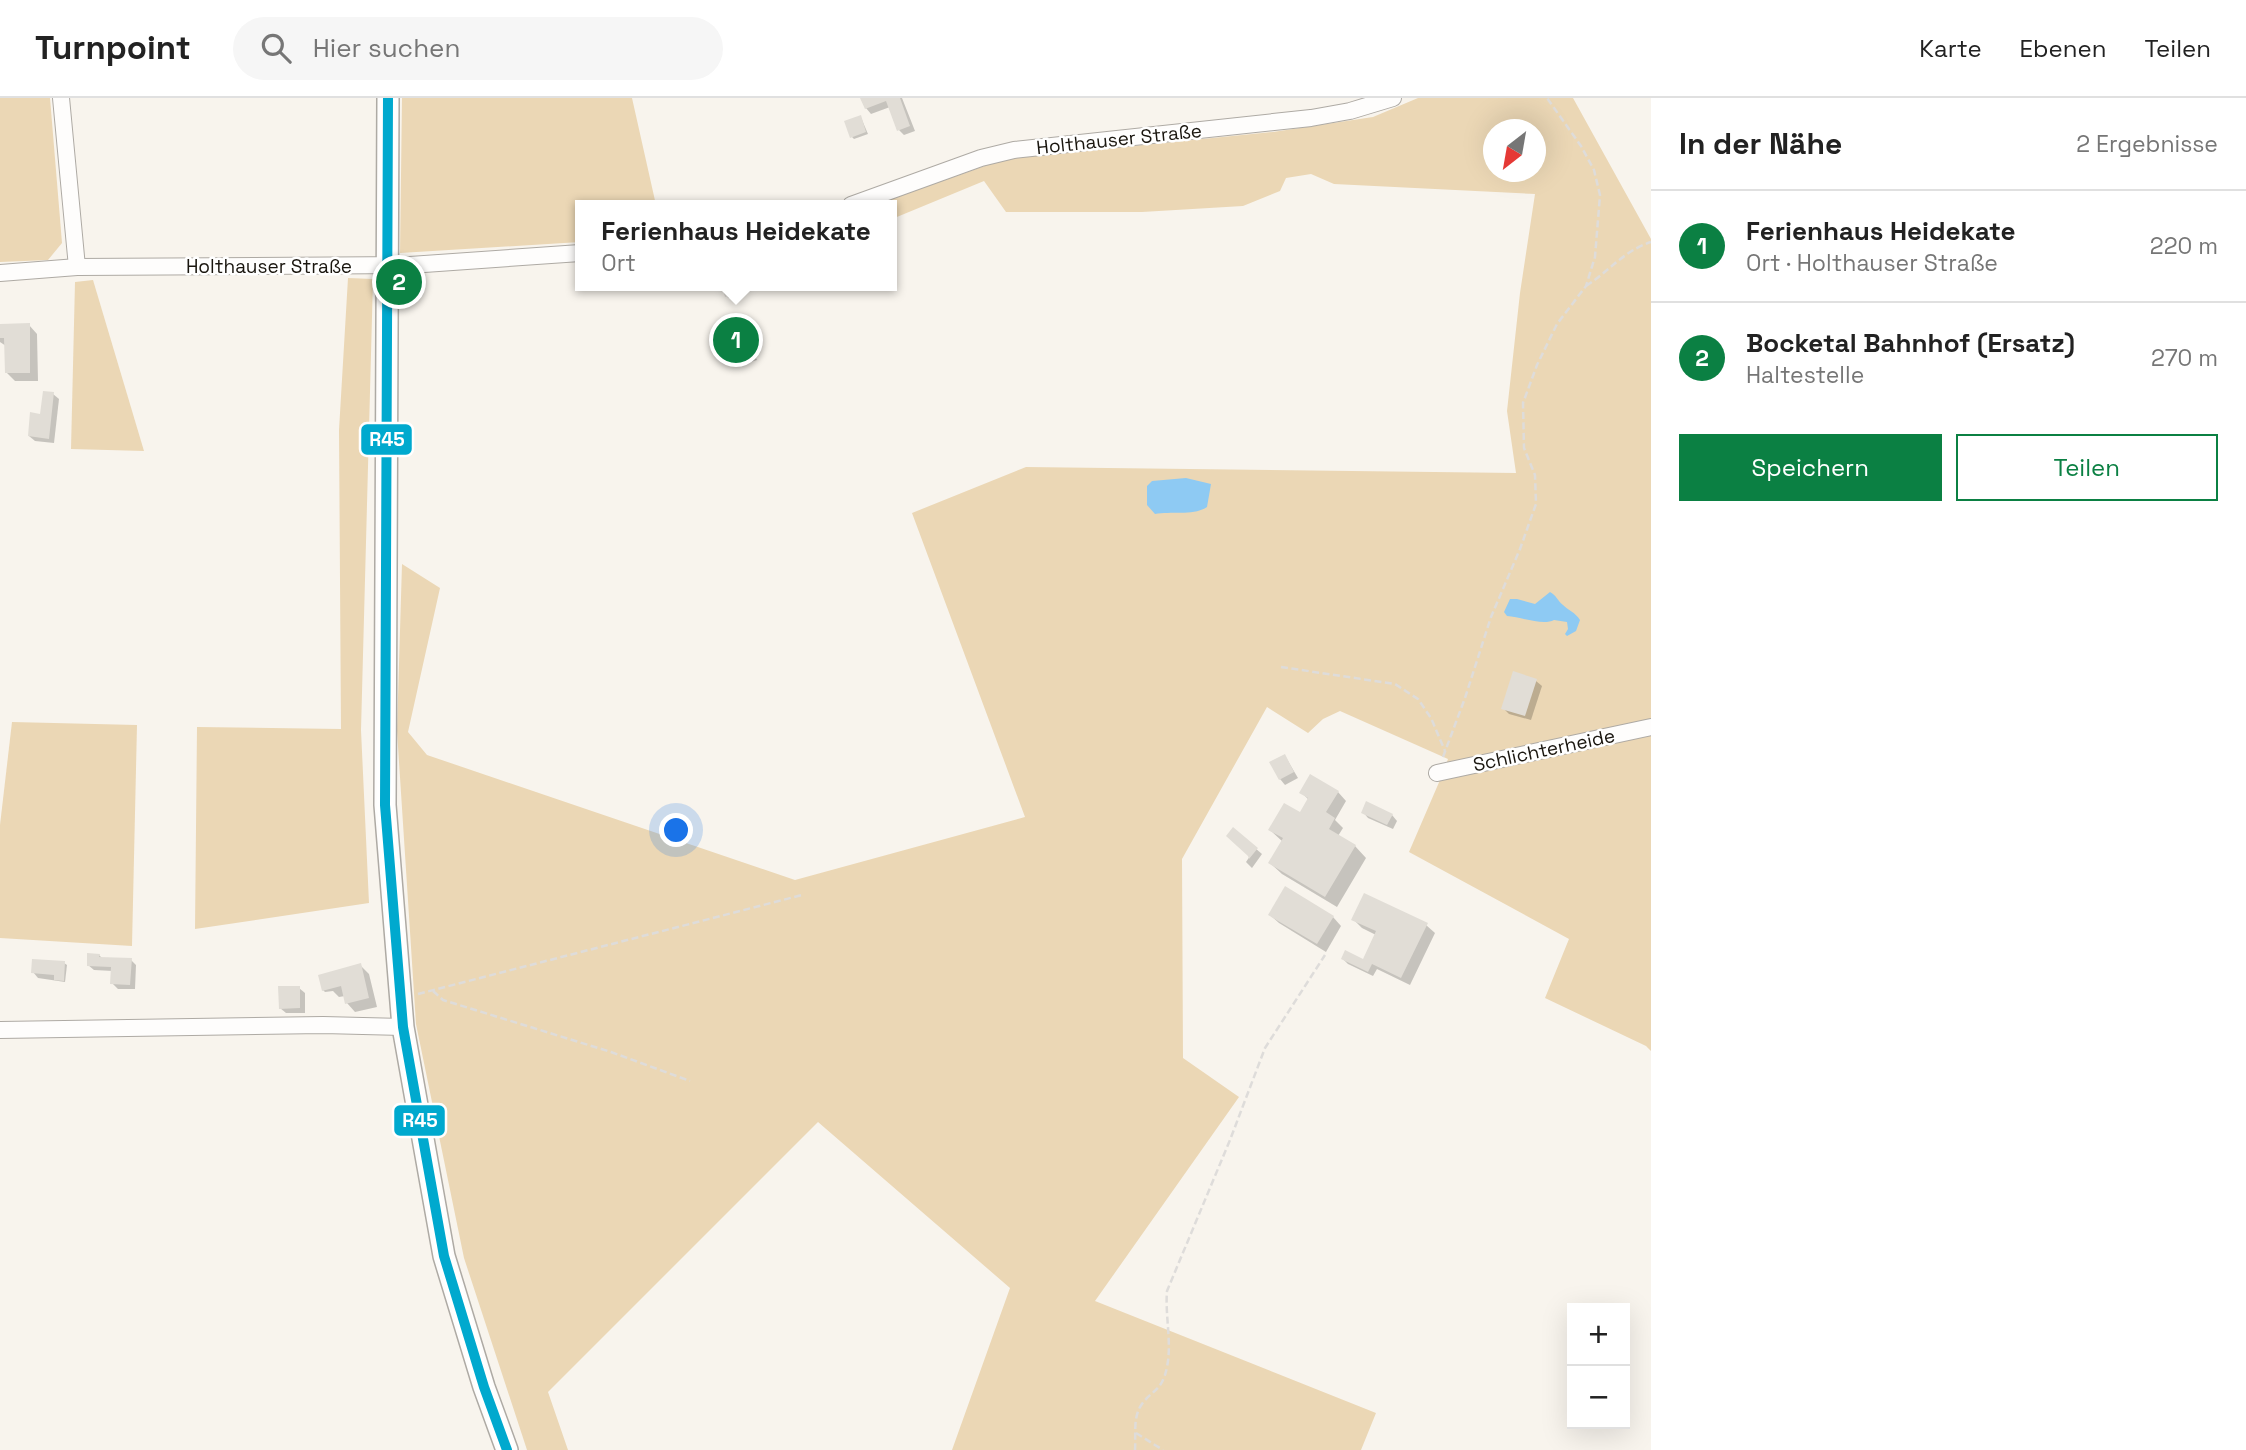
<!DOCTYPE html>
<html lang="de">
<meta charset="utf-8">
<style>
body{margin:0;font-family:"Space Grotesk",sans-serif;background:#f6f6f6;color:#222}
.controls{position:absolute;right:21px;bottom:21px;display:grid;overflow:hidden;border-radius:0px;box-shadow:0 7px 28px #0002}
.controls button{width:63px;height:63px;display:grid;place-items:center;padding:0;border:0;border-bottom:2px solid #e0e0e0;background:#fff;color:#222;font:35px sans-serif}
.compass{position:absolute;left:1483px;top:21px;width:63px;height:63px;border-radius:50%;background:#fff;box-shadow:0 7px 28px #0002;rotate:211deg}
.you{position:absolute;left:677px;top:733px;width:24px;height:24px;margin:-18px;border:5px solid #fff;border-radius:50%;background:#1a73e8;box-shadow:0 0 0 10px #1a73e833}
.badge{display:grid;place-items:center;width:46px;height:46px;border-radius:50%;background:#0b8043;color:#fff;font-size:23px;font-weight:700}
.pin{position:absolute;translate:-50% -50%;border:4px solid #fff;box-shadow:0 2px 7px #0006}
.popup{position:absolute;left:575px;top:102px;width:322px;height:91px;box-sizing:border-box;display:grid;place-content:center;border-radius:0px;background:#fff;filter:drop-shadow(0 2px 5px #0005);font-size:23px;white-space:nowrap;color:#767676}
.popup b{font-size:26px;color:#222}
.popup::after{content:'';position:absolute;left:50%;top:100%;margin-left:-14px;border:14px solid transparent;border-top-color:#fff}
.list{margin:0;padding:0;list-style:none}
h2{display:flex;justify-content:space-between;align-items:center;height:91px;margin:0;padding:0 28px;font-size:30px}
h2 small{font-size:23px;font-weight:400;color:#767676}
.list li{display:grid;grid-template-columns:46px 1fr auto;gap:21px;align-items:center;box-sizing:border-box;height:112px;padding:0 28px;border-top:2px solid #e0e0e0}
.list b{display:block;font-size:26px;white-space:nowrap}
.list p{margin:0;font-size:23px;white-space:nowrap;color:#767676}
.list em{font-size:23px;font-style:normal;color:#767676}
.actions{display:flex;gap:14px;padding:21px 28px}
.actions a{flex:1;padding:16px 0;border:2px solid #0b8043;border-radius:0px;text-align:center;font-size:24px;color:#0b8043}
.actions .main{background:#0b8043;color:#fff}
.icon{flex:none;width:38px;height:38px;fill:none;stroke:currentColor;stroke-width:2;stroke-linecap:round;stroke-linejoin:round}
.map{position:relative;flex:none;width:1651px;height:1352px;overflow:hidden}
header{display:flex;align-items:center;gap:42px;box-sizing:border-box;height:98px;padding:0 35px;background:#fff;border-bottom:2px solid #e0e0e0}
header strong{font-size:33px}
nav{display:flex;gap:38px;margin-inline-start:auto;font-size:24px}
.search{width:490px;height:63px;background:#f6f6f6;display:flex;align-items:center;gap:18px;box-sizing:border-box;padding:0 24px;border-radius:38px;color:#767676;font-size:26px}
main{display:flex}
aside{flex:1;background:#fff}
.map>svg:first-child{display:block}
.green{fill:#ebd7b5;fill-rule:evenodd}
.water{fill:#8ecaf3}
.shadow{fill:#0003}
.building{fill:#e1ddd6}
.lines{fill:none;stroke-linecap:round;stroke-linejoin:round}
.minor-casing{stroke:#aeaaa4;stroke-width:18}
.major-casing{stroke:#aeaaa4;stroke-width:24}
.path{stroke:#dedcda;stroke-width:2.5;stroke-dasharray:7 3.5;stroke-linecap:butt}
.minor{stroke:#fefdfc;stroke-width:16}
.major{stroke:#fefdfc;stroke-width:21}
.bus-1-casing{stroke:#fff;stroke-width:16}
.bus-1{stroke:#00a9ce;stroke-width:10}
.labels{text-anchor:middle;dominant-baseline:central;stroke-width:5;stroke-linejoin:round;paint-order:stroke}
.street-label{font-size:19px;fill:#1a160f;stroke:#fff}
.line-badge{stroke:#fff;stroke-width:2.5}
.badge-label{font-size:19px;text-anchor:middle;font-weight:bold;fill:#fff}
</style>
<header>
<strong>Turnpoint</strong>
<div class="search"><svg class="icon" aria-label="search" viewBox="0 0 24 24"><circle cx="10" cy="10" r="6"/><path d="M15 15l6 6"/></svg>Hier suchen</div>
<nav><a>Karte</a><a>Ebenen</a><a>Teilen</a></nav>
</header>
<main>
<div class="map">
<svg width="1651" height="1352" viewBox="0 0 1651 1352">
<rect width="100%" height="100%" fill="#f8f4ed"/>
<g class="green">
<polygon points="0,0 50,0 62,145 48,162 0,164"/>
<polygon points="402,0 632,0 656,107 580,107 580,144 400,155"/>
<path d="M1418 0H1573L1651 141V623L1445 669 1448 661 1340 613 1323 621 1308 635 1267 609 1182 761 1183 960 1239 999 1095 1203 1376 1315 1361 1352H952L1010 1190 818 1024 548 1294 568 1352H527L464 1160 416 926 397 633 402 466 440 490 408 634 427 657 795 782 1025 719 912 415 1026 369 1516 375 1507 313 1520 195 1535 96 1334 86 1311 76 1286 80 1280 93 1243 108 1142 114H1006L984 83 892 121V107H875L1004 61 1273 34 1373 19ZM1493 32H1535V74H1493Z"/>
<polygon points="348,180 373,181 361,632 369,805 195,831 197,629 341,631 339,332"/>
<polygon points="93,182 144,353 71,351 75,184"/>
<polygon points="12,624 137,627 132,848 0,840 0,727"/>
<polygon points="1651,635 1651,953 1646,948 1545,900 1569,841 1409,754 1440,682"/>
</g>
<g class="water">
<path d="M1186 380 1211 386 1207 409C1194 418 1171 413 1155 416L1147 407V388L1152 383Z"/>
<path d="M1550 494C1557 498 1557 502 1563 507 1569 513 1575 514 1580 522L1576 533 1567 538 1565 536 1568 531 1567 524 1554 522C1543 528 1521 519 1507 518L1504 514 1510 501H1517L1535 506Z"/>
</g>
<g class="shadow">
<polygon points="862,0 902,0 915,33 904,37 899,32 890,9 871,16 866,10"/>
<polygon points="862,22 868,36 854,41 852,39"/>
<polygon points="728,188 744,188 746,195 728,200 724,189"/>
<polygon points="740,223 745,228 754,255 734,261 734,264 733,263"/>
<polygon points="29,227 37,236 38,283 15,283 7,275 6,248 0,244 0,228"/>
<polygon points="755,258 757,262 738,268 735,265"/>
<polygon points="53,296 59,301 54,345 35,343 29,338"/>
<polygon points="1536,583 1542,588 1531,622 1509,616 1503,610"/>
<polygon points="1285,658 1298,680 1285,687 1280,681"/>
<polygon points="1338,694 1346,703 1335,722 1343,730 1338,738 1355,748 1366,760 1337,809 1282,776 1270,765 1283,744 1270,732 1300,717 1309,702 1302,695"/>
<polygon points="1363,714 1392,717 1397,723 1393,731 1368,720"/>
<polygon points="1234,732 1262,756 1252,770 1246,764 1250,758"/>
<polygon points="1270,817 1333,819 1341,828 1326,854 1279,825"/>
<polygon points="1353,821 1426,827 1435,835 1410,887 1377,871 1373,878 1348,866 1343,861 1363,863 1376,837 1362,830"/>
<polygon points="99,857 102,860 131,862 136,867 135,891 118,891 112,885 113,873 94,872 88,867"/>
<polygon points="64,865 67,867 65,884 38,880 33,874"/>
<polygon points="360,867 369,876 377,909 355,914 347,905 345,898 339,899 333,893 325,894 323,892"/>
<polygon points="299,890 305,895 305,915 286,915 280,910"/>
</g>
<g class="building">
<polygon points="860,0 900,0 910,28 897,33 886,3 865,11"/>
<polygon points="861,17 866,34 850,40 844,23"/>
<polygon points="722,188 744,188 745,193 725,199"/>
<polygon points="740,221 753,257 731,264 719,228"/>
<polygon points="30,225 30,275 5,275 4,240 0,240 0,226"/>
<polygon points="43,293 54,294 49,341 28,338 30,314 40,316"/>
<polygon points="1513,573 1537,581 1525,618 1501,611"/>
<polygon points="1285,656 1294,674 1279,682 1269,664"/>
<polygon points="1310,676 1339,693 1326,714 1335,720 1329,731 1356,747 1325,799 1268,765 1283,740 1268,732 1284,705 1300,714 1308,700 1299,695"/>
<polygon points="1366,703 1393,716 1387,727 1361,715"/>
<polygon points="1233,729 1258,750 1249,761 1248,758 1226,738"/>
<polygon points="1285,788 1334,818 1317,846 1268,817"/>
<polygon points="1364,795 1428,825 1401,880 1372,866 1368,874 1341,861 1345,852 1363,861 1376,833 1351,822"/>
<polygon points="87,855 100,856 99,859 132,860 130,887 110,886 111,869 87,868"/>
<polygon points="32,861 65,863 64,883 54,882 54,877 31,875"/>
<polygon points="361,865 369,900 345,906 341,888 322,893 318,877"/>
<polygon points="278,888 300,888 300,910 279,911"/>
</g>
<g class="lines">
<defs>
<g id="minor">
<polyline points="61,0 77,169"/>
<polyline points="851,107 981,60 1014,52 1311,20 1350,13 1393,0"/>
<polyline points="0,175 77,169 410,167 580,155"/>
<polyline points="1437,675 1651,629"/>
<polyline points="0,932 323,927 403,929"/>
</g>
<polyline id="major" points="388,0 385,707 403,929 444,1158 484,1289 507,1352"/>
</defs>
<use href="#minor" class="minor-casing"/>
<use href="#major" class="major-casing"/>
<g class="path">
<path d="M1586 188C1608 174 1625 152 1651 144"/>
<polyline points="1281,569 1395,586 1418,601 1431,620 1445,653"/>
<polyline points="1443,659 1465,600 1491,519 1520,451 1536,406 1535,377 1524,350 1523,305 1537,267 1557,226 1586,188 1595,159 1600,97 1594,72 1581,48 1547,0"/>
<polyline points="433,893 443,902 611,954 690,983"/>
<polyline points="418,896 802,797"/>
<polyline points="1136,1335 1163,1352"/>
<path d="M1135 1352C1136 1338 1133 1322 1140 1309 1150 1292 1162 1295 1167 1269 1172 1245 1165 1218 1167 1193L1230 1042 1265 950 1325 857"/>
</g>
<use href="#minor" class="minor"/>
<use href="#major" class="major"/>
<defs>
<polyline id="bus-1" points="388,0 385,707 403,929 444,1158 484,1289 507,1352"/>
</defs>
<use href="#bus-1" class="bus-1-casing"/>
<use href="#bus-1" class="bus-1"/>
</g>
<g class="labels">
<g class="street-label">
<text transform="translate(1119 41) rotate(-6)">Holthauser Straße</text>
<text x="269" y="168">Holthauser Straße</text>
<text transform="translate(1544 652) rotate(-12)">Schlichterheide</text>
</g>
</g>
<g class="line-badge">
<rect x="360" y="325" width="53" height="33" rx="7" fill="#00a9ce"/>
<rect x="393" y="1006" width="53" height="33" rx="7" fill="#00a9ce"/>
</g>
<g class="badge-label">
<text x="387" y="348">R45</text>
<text x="420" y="1029">R45</text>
</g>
</svg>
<div class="controls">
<button>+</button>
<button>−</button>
</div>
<svg class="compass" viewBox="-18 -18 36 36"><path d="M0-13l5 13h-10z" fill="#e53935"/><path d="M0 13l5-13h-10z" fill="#767676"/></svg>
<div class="you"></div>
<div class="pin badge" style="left:736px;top:242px">1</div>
<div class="popup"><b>Ferienhaus Heidekate</b>Ort</div>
<div class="pin badge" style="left:399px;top:184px">2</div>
</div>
<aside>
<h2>In der Nähe<small>2 Ergebnisse</small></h2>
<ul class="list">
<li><span class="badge">1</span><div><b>Ferienhaus Heidekate</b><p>Ort · Holthauser Straße</p></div><em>220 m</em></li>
<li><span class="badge">2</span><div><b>Bocketal Bahnhof (Ersatz)</b><p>Haltestelle</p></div><em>270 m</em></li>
</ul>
<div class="actions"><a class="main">Speichern</a><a>Teilen</a></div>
</aside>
</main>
